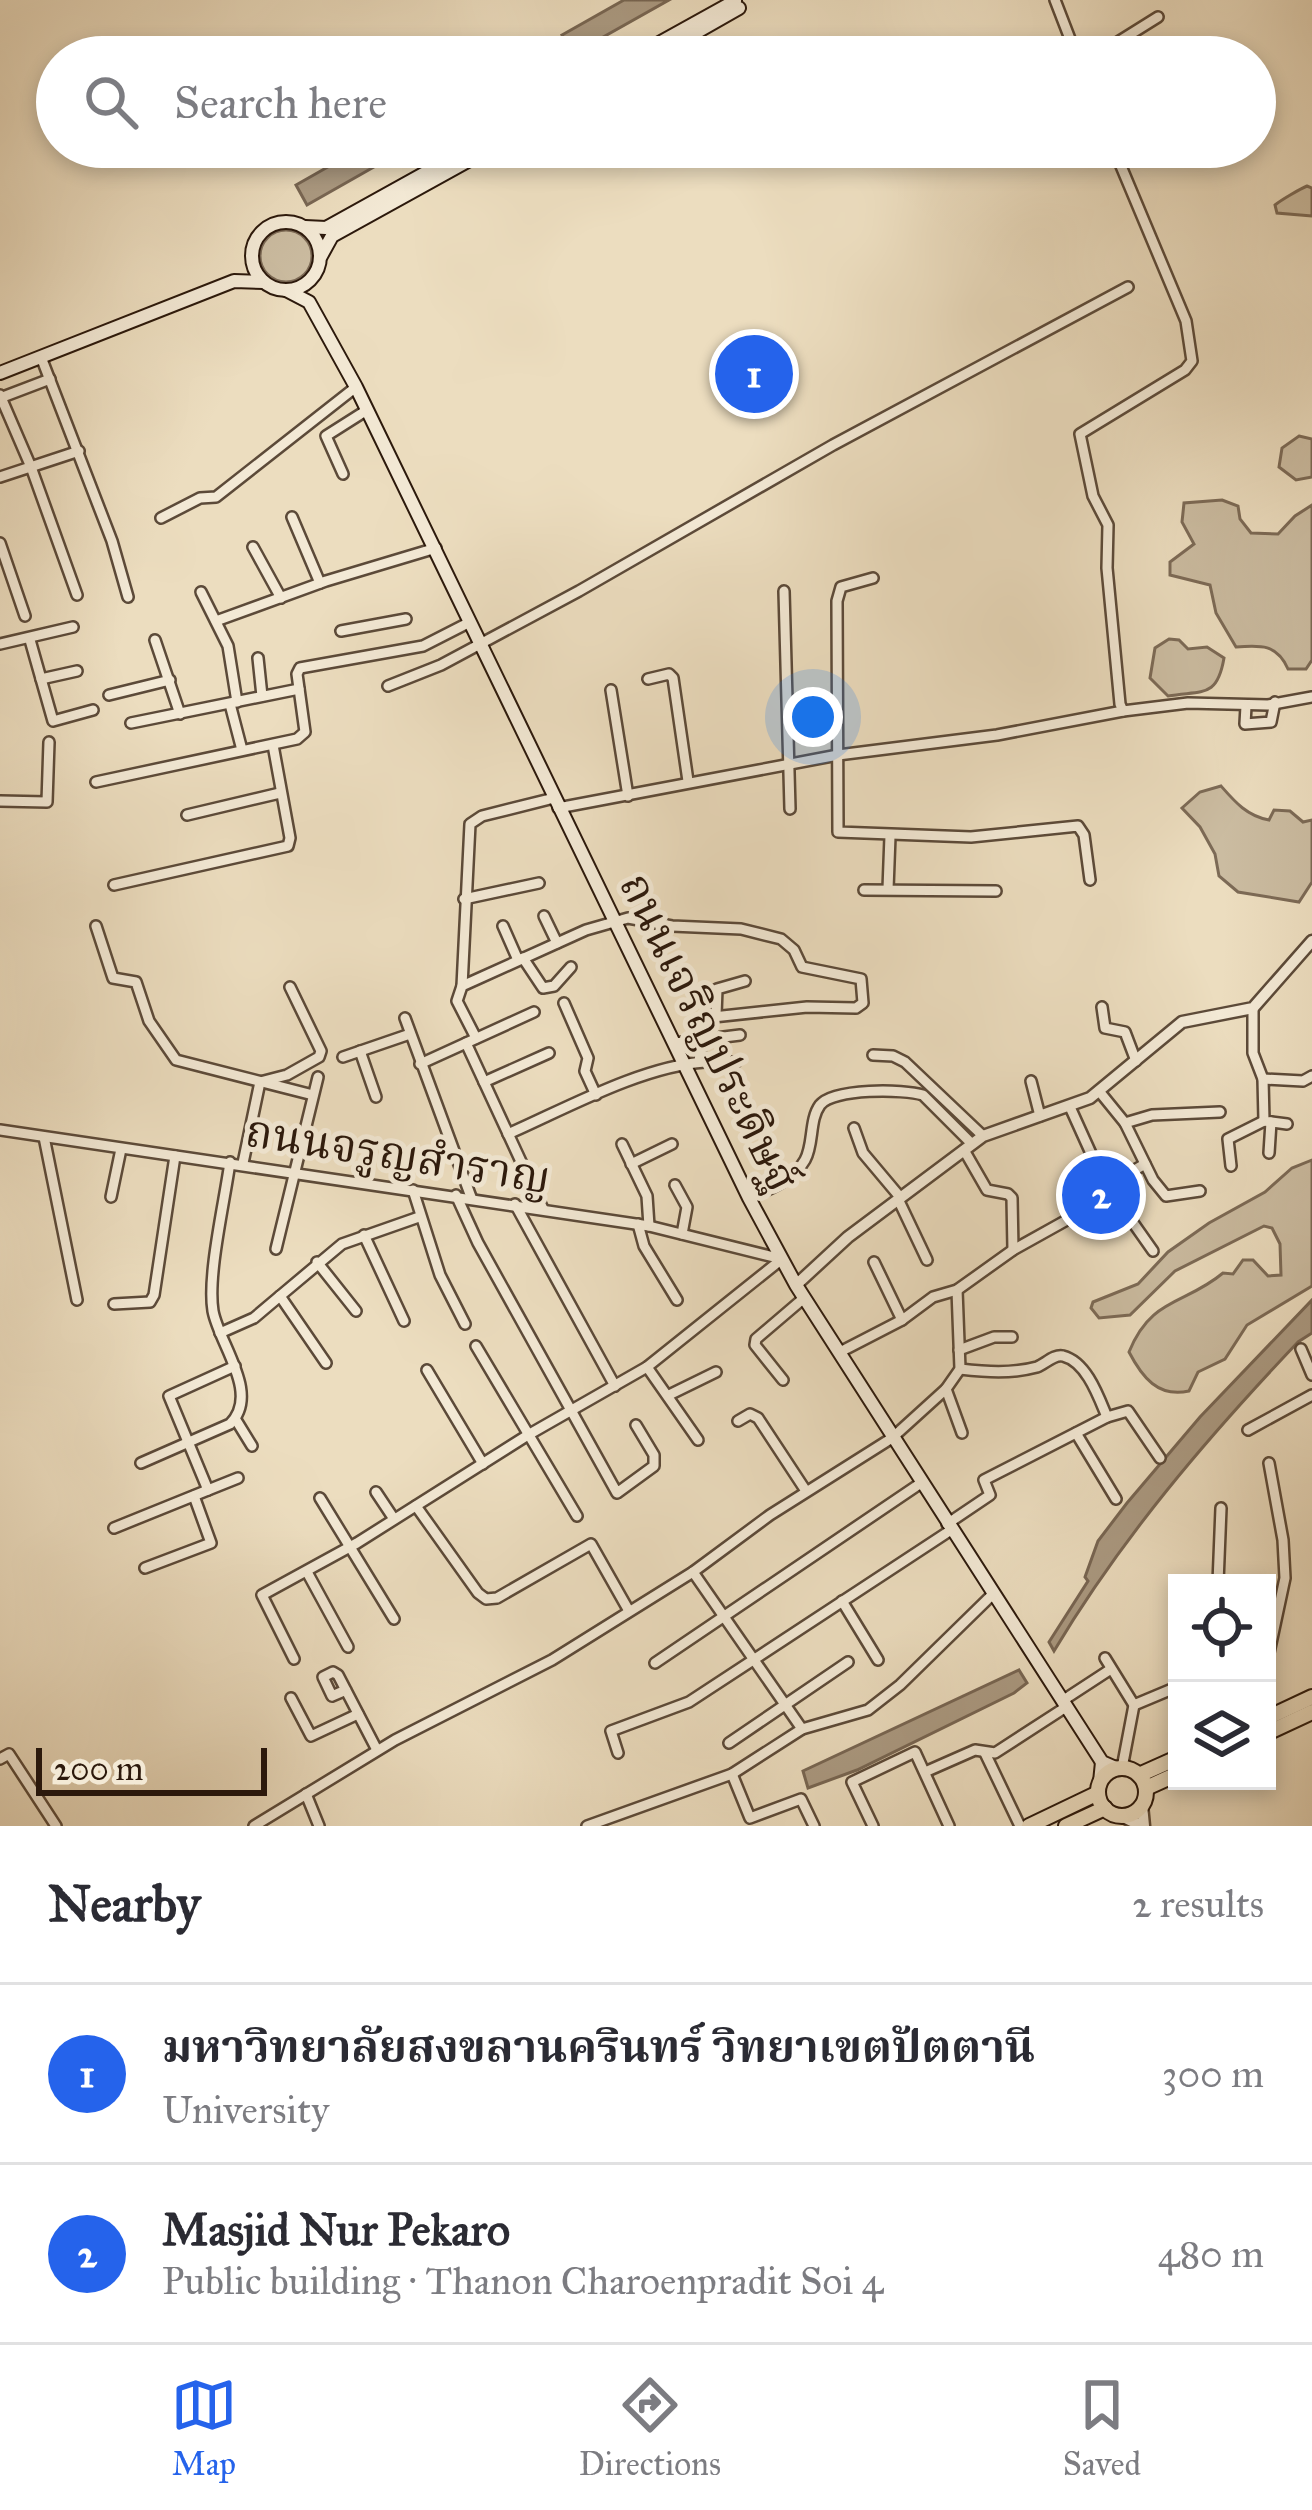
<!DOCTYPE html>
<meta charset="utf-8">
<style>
body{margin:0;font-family:"IM FELL Great Primer","Noto Serif Thai",serif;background:#f2f2f3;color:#2b2b33}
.controls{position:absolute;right:36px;bottom:36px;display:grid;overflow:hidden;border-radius:0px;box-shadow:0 6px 18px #0003}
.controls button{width:108px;height:108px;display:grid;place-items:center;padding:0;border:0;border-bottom:3px solid #e1e1e2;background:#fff;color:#2b2b33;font:60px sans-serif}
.scale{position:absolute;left:36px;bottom:30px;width:231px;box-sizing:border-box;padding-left:12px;border:6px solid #2c190c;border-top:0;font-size:33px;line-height:42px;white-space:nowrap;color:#2c190c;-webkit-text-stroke:9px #f3e9d5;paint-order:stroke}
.you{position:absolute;left:813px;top:717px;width:42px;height:42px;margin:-30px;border:9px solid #fff;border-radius:50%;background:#1a73e8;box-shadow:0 0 0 18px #1a73e833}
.badge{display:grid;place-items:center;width:78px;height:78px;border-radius:50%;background:#2563eb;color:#fff;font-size:39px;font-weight:700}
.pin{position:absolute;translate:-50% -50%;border:6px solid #fff;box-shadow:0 3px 12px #0006}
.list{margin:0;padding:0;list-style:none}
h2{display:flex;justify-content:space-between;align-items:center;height:156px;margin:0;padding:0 48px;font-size:51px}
h2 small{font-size:39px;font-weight:400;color:#7c7c81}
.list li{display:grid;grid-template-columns:78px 1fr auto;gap:36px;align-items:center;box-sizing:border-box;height:180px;padding:0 48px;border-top:3px solid #e1e1e2}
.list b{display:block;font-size:45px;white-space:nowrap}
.list p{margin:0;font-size:39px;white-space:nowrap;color:#7c7c81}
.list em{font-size:39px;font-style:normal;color:#7c7c81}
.icon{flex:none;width:66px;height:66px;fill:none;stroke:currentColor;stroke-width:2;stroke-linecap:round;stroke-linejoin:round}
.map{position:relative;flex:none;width:1312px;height:1826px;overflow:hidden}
.search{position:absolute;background:#fff;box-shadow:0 6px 18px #0003;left:36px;right:36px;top:36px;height:132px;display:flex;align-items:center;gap:30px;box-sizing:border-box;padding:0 42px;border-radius:66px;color:#7c7c81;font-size:45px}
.sheet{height:516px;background:#fff}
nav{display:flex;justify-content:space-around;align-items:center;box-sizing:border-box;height:168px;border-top:3px solid #e1e1e2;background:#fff;font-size:33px;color:#7c7c81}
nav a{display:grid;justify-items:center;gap:6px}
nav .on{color:#2563eb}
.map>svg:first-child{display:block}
.green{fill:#cbbca1;stroke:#7c6a56;stroke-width:3}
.water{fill:#ab9a82;stroke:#786653;stroke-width:3}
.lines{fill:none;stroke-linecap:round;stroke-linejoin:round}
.minor-casing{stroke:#5c4a39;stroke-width:14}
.tertiary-casing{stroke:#5c4a39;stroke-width:15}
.secondary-casing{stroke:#2c190c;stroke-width:16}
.primary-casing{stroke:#2c190c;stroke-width:18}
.minor{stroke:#f3e9d5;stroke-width:9}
.tertiary{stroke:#f3e9d5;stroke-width:10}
.secondary{stroke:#f3e9d5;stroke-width:12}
.primary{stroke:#ecddbf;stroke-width:14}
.labels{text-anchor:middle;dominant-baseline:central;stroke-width:10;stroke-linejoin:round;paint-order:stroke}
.street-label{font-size:45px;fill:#2c190c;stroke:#f3e9d5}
</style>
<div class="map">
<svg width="1312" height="1826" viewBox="0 0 1312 1826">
<rect width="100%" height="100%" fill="#ecddbf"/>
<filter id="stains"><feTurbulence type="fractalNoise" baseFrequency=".00167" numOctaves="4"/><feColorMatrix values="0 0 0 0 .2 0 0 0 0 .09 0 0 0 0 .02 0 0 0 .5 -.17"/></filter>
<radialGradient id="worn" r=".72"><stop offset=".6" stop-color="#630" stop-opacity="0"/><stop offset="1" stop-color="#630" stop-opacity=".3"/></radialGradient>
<g class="green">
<path d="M1307 186 1312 188V216L1277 213 1275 205C1281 200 1300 189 1307 186Z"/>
<circle cx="286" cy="256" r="26"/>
<polygon points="1299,436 1312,439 1312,477 1296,480 1279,467 1282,448"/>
<path d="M1222 500 1238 506 1240 519 1251 533 1278 534 1295 516 1312 505V660L1306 669H1288C1277 644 1261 645 1236 647L1216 613 1210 585 1170 575V562L1194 544 1182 522 1184 503Z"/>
<path d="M1169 639 1179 640 1188 649 1207 647 1224 658C1217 699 1202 690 1168 696L1150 678 1155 648Z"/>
<path d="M1221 786C1235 802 1247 816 1269 820L1274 810 1290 811 1303 822 1312 820V882L1299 902 1238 892 1219 876 1215 854 1200 827 1182 808 1200 792Z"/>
<path d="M1312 1160V1286L1247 1325 1225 1359 1198 1372 1189 1391C1158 1398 1142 1377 1129 1352 1151 1297 1185 1305 1223 1273L1233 1274 1243 1260H1253L1268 1276 1281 1275 1280 1244 1272 1228 1264 1226 1175 1271 1130 1315 1099 1318 1091 1308 1093 1302 1138 1284 1168 1252 1209 1223 1265 1192 1292 1168Z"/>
</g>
<g class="water">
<polygon points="624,0 669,0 573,54 562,35"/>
<polygon points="363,147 409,147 307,205 296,185"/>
<path d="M1312 1300V1333L1298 1342C1207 1438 1122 1537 1054 1651L1049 1642 1088 1581 1085 1577 1098 1541 1127 1503 1200 1417Z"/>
<polygon points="1019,1670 1027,1683 1014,1693 857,1770 808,1788 803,1771"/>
</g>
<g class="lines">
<defs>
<g id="minor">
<polyline points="1055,0 1077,57"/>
<polyline points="1094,57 1158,17"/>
<polyline points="1113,147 1186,321 1192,361 1185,370 1080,434 1093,496 1108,525 1107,568 1120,704 1123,711 1188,703 1268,705 1312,697"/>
<polyline points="41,357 112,541 128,597"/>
<polyline points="0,395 31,467 77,595"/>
<polyline points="0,398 50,379"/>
<polyline points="343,474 326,436 367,410"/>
<polyline points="0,477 79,451"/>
<polyline points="292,517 320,583"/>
<polyline points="161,518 200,498 216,497 356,387"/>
<polyline points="0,543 25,616"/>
<polyline points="253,547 281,598"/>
<polyline points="873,578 841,587 837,601 838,832 971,837 1078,826 1084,835 1090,880"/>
<polyline points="784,591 790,809"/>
<polyline points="201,592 228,646 237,702"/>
<polyline points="216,621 326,581 436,548"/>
<polyline points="341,631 406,619"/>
<polyline points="30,640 53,721 93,710"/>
<polyline points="155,640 180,714"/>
<polyline points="0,644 73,627"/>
<polyline points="258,658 262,696"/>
<polyline points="41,679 77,671"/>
<polyline points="648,679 669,674 673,678 688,781"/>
<polyline points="388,686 441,665 579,591 833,445 1128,287"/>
<polyline points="611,690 628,796"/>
<polyline points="109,695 170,680"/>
<polyline points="230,704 242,750"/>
<polyline points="1246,706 1245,724 1271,722 1275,702"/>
<polyline points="131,723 299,689"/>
<polyline points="96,782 297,739 305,732 297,674 300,668 423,646 470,622"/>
<polyline points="0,801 47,802 49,742"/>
<polyline points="558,808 838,755 997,735 1123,711"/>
<polyline points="187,815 280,793"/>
<polyline points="114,885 288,846 290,838 273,745"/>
<polyline points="888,889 890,836"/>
<polyline points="864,890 996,891"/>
<polyline points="464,899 539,883"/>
<polyline points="544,916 557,943"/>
<polyline points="96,926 113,978 136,982 149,1021 176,1060 313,1095"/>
<polyline points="503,926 518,960"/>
<polyline points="523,958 543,988 554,986 571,967"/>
<polyline points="462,986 470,824 482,816 554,798"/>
<polyline points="564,1003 588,1058 585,1071 596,1095"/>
<polyline points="1102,1007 1105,1028 1125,1032 1136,1061"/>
<polyline points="1253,1008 1253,1053 1263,1079 1264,1121 1287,1124"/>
<polyline points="716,1015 717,989 745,981"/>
<polyline points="405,1018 471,1197"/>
<polyline points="476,1038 457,1001 462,986 586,930 628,918 672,926 741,929 781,939 794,950 802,967 861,979 863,1003 856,1008 807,1007 704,1018 699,1062"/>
<polyline points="466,1043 543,1209"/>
<polyline points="675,1043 740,1035"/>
<polyline points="360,1051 376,1097"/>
<polyline points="873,1055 893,1056 905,1062 983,1136"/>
<polyline points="343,1057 410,1034"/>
<polyline points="721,1062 736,1062"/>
<polyline points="420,1064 534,1012"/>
<polyline points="1263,1079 1303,1081 1312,1076"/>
<polyline points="1031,1081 1040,1116"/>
<polyline points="484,1082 549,1053"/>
<polyline points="1099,1091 1125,1123 1152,1115 1220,1112"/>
<polyline points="1070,1107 1103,1180 1153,1251"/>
<polyline points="1125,1123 1153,1180 1166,1196 1200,1191"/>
<polyline points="854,1128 863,1153 900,1197"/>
<polyline points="0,1130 649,1226 782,1259"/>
<path d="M508 1134C565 1109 642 1066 705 1062"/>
<polyline points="44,1137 77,1300"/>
<polyline points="622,1144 647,1196 649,1226"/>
<polyline points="964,1150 987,1190 1008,1194 1012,1198 1013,1250"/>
<polyline points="1269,1153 1271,1122"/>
<polyline points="243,1163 260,1082 287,1075 319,1057 321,1051 290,987"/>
<polyline points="631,1164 672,1144"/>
<polyline points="1231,1166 1228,1139 1264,1121"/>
<polyline points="675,1185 687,1207 682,1234"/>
<polyline points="1107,1186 1145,1164"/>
<polyline points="413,1190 440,1275 465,1324"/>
<polyline points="456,1195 478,1243 617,1493 654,1466 654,1455 636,1425"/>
<polyline points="111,1197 121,1149"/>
<path d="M749 1198C768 1190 794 1180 805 1160 814 1144 809 1120 820 1105 833 1088 904 1089 923 1095L972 1144"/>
<polyline points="898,1199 927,1260"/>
<polyline points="515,1204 615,1386"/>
<polyline points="638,1224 644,1246 677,1300"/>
<polyline points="364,1235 404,1321"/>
<polyline points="276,1249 318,1077"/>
<polyline points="317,1262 356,1311"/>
<polyline points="874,1262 902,1320"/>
<polyline points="114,1304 150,1302 154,1295 175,1156"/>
<polyline points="220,1333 254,1318 280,1296"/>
<polyline points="476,1346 577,1516"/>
<polyline points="1301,1349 1312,1375"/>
<polyline points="959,1350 994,1337 1012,1337"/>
<polyline points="840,1352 902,1320 933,1297 957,1290 1013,1250 1065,1221 1103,1180"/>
<polyline points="326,1363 280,1296 342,1244 419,1217"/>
<polyline points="647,1367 698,1440"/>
<path d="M960 1369C986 1372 1011 1374 1037 1367 1045 1364 1054 1354 1063 1356 1087 1362 1099 1398 1107 1417L1128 1411 1160 1458"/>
<polyline points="427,1370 483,1464"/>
<polyline points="783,1380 755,1345 756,1339 804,1298"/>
<polyline points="946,1389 962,1433"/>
<polyline points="669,1395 716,1372"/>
<polyline points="236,1420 252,1446"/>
<polyline points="738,1421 750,1414 758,1418 806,1491"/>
<polyline points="1248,1430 1312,1395"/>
<polyline points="1076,1433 1116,1499"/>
<path d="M141 1463 230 1424C261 1394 219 1344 213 1311 207 1275 225 1200 230 1162"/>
<polyline points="208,1490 238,1478"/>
<polyline points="376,1492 394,1519"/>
<polyline points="320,1498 394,1619"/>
<polyline points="416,1506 478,1593 486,1599 497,1598 591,1544 629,1611"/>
<polyline points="947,1524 990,1495 984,1480 1107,1417"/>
<polyline points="114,1528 208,1490 169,1396 235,1366"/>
<polyline points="145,1568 211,1543 194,1496"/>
<polyline points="307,1572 348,1647"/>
<polyline points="693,1572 802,1729"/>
<polyline points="1218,1583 1221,1508"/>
<polyline points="842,1601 878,1660"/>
<polyline points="1105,1658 1134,1705 1177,1687"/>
<polyline points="294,1659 262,1595 357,1543 528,1435 647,1367 782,1259"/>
<polyline points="1267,1662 1285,1578 1283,1540 1269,1463"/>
<polyline points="655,1663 921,1483"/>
<polyline points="346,1690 332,1696 323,1677 333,1672 338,1675 377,1750"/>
<polyline points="291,1698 311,1736 358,1714"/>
<polyline points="1062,1701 1111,1669"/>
<polyline points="729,1743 848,1662"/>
<polyline points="618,1753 611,1731 689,1702 951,1530"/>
<polyline points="985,1753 1020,1826"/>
<polyline points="0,1759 9,1754 56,1826"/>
<polyline points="1122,1768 1134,1705"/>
<polyline points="925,1772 975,1750 995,1753 1066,1707"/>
<polyline points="732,1774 750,1818 801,1799 814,1826"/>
<polyline points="306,1794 319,1826"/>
<polyline points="254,1826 395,1740 552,1660 693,1572 770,1515 892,1438 946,1389 960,1369 957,1290"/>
<polyline points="587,1826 732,1774 802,1729 868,1710 900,1685 993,1594"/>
<polyline points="873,1826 852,1782 915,1752 949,1826"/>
</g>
<g id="tertiary">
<polyline points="796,1285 848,1237 983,1136 1090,1098 1182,1022 1253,1008 1312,941"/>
<polyline points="1142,1805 1144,1826"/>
<polyline points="1119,1815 1142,1826"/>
</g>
<g id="secondary">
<polyline points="634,57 735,1"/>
<polyline points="653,57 739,8"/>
<circle cx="286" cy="256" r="34"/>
<polyline points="305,227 326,228 472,147"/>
<polyline points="321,256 332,236 493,147"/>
<polyline points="286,290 309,302 356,387 749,1198 796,1285 1102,1762 1118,1769"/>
<polyline points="0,373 234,281 264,282"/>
<polyline points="1100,1782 1102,1762"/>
</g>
<g id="primary">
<polyline points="1267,1718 1312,1697"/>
<polyline points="1267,1733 1312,1712"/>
<circle cx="1122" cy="1792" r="24"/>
<polyline points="1139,1775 1177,1758"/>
<polyline points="1146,1788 1177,1774"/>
<polyline points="1029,1826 1098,1793"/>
<polyline points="1066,1826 1105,1808"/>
</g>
</defs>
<use href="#minor" class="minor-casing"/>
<use href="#tertiary" class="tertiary-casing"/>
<use href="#secondary" class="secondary-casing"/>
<use href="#primary" class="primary-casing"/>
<use href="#minor" class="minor"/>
<use href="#tertiary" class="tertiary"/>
<use href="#secondary" class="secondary"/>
<use href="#primary" class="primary"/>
</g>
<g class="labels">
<g class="street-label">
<text transform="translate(709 1032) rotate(64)">ถนนเจริญประดิษฐ์</text>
<text transform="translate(398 1154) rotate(9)">ถนนจรูญสำราญ</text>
</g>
</g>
<rect width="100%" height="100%" filter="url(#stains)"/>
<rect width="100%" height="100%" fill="url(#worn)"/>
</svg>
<div class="controls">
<button><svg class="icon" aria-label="locate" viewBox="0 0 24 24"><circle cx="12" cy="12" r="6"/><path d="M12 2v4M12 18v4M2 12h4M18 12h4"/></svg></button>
<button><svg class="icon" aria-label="layers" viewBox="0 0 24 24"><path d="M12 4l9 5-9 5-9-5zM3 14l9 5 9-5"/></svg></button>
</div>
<div class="scale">200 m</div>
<div class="you"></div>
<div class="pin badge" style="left:754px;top:374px">1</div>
<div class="pin badge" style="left:1101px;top:1195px">2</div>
<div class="search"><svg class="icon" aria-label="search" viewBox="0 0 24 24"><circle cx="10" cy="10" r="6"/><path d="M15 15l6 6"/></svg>Search here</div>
</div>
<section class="sheet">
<h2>Nearby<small>2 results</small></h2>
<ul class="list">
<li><span class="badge">1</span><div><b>มหาวิทยาลัยสงขลานครินทร์ วิทยาเขตปัตตานี</b><p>University</p></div><em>300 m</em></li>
<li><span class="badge">2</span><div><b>Masjid Nur Pekaro</b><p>Public building · Thanon Charoenpradit Soi 4</p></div><em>480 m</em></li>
</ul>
</section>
<nav>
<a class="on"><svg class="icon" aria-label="map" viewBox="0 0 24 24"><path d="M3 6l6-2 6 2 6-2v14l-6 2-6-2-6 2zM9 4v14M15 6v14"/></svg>Map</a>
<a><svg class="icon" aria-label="directions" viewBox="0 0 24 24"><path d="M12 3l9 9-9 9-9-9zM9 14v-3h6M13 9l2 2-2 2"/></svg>Directions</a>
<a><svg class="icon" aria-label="saved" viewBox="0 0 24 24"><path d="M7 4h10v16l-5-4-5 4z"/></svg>Saved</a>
</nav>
